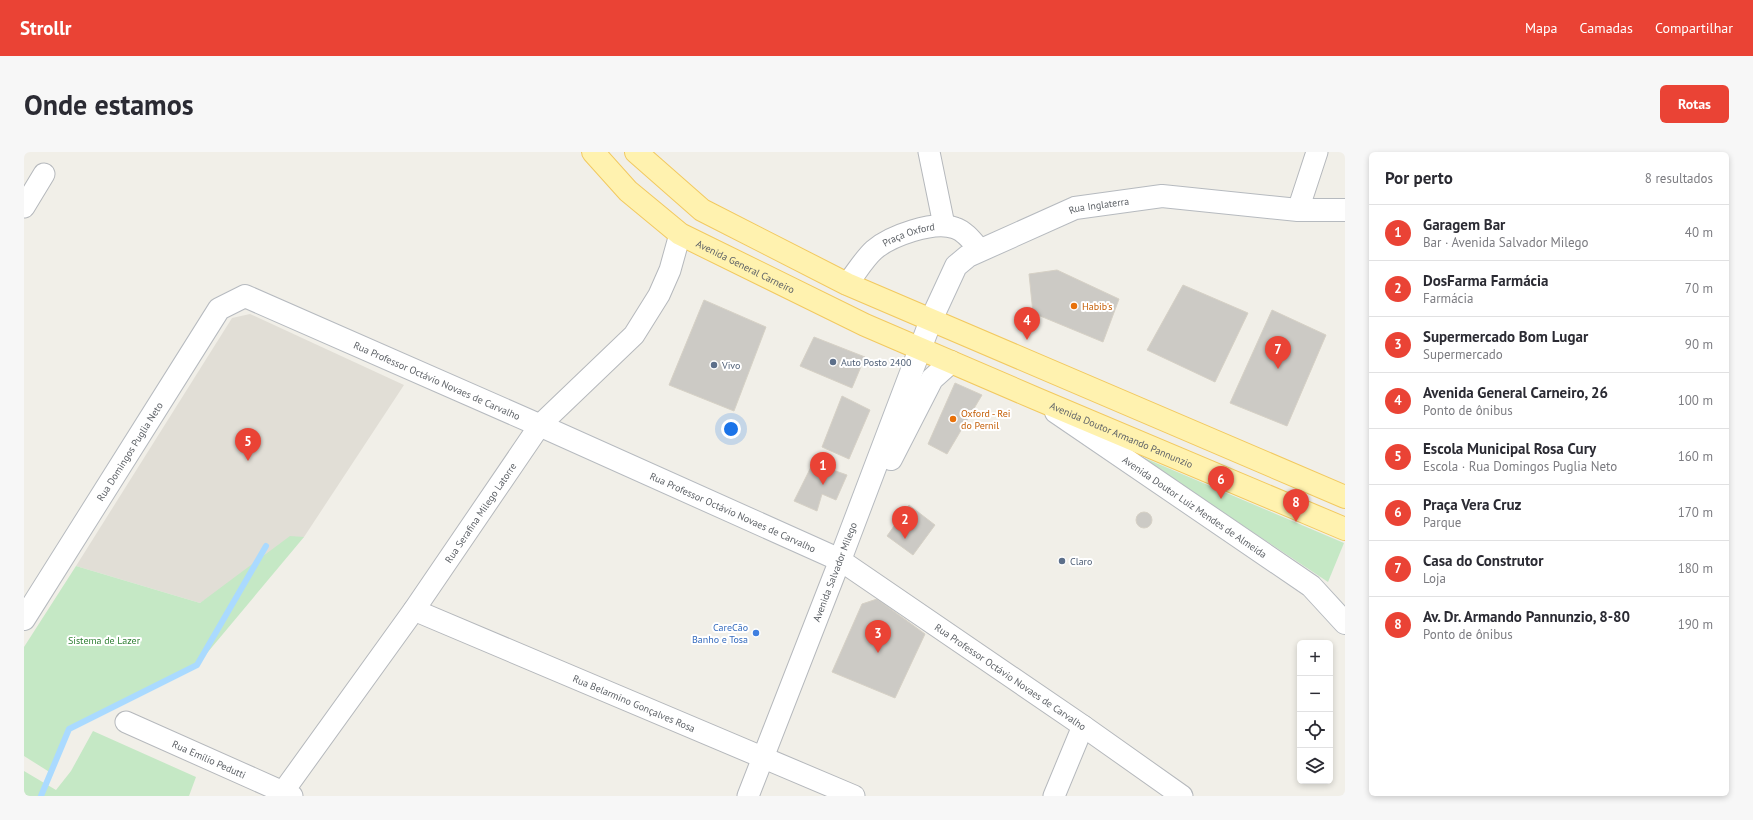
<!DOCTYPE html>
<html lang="pt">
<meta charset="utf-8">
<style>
body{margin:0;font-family:"PT Sans",sans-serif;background:#f7f7f7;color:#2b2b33}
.controls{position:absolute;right:12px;bottom:12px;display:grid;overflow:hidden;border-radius:6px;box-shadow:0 2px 6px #0003}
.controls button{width:36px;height:36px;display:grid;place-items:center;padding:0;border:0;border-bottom:1px solid #e1e1e2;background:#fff;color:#2b2b33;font:20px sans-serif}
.you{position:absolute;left:707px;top:277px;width:14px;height:14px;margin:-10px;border:3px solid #fff;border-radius:50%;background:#1a73e8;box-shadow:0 0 0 6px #1a73e833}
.badge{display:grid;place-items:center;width:26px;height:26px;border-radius:50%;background:#ea4335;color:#fff;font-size:13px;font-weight:700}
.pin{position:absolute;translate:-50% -33px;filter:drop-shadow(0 1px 2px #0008)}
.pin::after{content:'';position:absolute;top:21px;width:14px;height:12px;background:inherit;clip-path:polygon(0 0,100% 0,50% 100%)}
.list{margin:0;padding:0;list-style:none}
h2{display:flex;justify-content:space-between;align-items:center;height:52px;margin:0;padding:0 16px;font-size:17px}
h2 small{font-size:13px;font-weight:400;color:#7c7c81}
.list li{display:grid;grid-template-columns:26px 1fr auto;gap:12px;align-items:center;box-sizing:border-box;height:56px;padding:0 16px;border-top:1px solid #e1e1e2}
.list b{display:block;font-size:15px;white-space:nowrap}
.list p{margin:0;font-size:13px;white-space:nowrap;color:#7c7c81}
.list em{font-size:13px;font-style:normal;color:#7c7c81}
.icon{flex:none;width:22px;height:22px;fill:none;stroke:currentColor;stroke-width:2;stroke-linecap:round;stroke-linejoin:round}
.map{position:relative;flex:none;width:1321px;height:644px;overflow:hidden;border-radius:6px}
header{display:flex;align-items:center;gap:24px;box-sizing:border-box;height:56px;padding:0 20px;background:#ea4335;color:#fff}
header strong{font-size:19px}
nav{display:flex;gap:22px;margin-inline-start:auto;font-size:14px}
.intro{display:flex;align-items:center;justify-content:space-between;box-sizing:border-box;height:96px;padding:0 24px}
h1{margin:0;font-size:28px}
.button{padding:10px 18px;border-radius:6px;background:#ea4335;color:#fff;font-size:14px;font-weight:700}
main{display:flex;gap:24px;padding:0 24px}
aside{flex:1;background:#fff;border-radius:6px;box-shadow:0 2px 6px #0003}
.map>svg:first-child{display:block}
.education{fill:#e1ded6}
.green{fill:#c5e8c5}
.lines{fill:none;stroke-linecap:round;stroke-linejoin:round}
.stream{stroke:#aadaff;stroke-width:6}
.building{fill:#cccac5;stroke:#d6d1c6}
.street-casing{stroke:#b5b8bc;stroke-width:23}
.secondary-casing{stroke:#b6babf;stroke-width:24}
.primary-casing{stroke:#f2c960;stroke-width:24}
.street{stroke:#fff;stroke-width:21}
.secondary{stroke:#fff;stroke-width:22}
.primary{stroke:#fff2af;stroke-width:22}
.food-dot{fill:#e8710a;stroke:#fff;stroke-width:1.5}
.service-dot{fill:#5c6f8a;stroke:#fff;stroke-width:1.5}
.shop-dot{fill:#3f7fe0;stroke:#fff;stroke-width:1.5}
.labels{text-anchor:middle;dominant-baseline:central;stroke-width:4;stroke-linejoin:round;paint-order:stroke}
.street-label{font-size:10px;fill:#5f6368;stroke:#fff}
.food-label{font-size:10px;fill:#c56008;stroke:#fff;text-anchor:start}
.service-label{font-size:10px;fill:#4e5e75;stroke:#fff;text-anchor:start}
.shop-label{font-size:10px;fill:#366cbe;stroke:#fff;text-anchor:end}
.park-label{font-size:10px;fill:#348238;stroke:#fff}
</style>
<header>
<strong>Strollr</strong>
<nav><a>Mapa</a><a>Camadas</a><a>Compartilhar</a></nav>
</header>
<div class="intro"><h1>Onde estamos</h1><a class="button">Rotas</a></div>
<main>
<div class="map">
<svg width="1321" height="644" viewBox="0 0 1321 644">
<rect width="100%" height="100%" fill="#f1efe8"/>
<polygon class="education" points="226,162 380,233 280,385 176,451 52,414 208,166"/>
<g class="green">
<polygon points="1111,302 1320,391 1304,430"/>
<polygon points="266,384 280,385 173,513 45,577 27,621 0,604 0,495 52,414 176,451"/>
<polygon points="69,579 172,625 165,644 0,644 0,619 32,638 47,619"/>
</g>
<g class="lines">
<polyline class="stream" points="17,644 45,577 173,513 242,394"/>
</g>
<g class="building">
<polygon points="1033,118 1095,147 1079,190 1009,161 1005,122"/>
<polygon points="1159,133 1224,161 1191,230 1123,198"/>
<polygon points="680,148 742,175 710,259 645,233"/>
<polygon points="1248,158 1302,183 1263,274 1206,251"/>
<polygon points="790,185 841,205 828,236 776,214"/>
<polygon points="931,231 958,243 923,302 904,292"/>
<polygon points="818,244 846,258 825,307 798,295"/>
<polygon points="789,311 823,323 812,348 798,342 793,359 770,349"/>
<polygon points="885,353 911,373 889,403 863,384"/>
<circle cx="1120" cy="368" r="8"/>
<polygon points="853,447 901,482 871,546 808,520 838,452"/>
</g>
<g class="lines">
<defs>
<g id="street">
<polyline points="905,0 920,73"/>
<polyline points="0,55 20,22"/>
<polyline points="1274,58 1293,0"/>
<path id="s1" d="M823 132C832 121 840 107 850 98 866 84 910 68 931 76 941 79 949 90 956 98"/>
<path id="s2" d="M390 458 830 644"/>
<path id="s3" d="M102 570 268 644"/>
<path id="s4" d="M256 644 390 458 516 273 610 183 635 143 646 118 656 82"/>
<path id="s5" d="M724 644 816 408 1059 574 1158 644"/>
<polyline points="1030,644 1059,574"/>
</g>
<g id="secondary">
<path id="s6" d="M1032 260 1287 434 1321 471"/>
<polyline points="867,307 908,227 927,210"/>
<path id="s7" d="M816 408 907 168 932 114 944 104 1051 56 1138 44 1274 58H1321"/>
<path id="s8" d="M0 467 195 157 221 144 524 277 816 408"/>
</g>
<g id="primary">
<path id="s9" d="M569 0 604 39 656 82 841 173 1013 247 1321 377"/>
<polyline points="612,0 678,58 823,132 1321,345"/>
</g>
</defs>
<use href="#street" class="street-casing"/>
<use href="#secondary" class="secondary-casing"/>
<use href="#primary" class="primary-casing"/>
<use href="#street" class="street"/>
<use href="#secondary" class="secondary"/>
<use href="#primary" class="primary"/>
</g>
<g class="food-dot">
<circle cx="1050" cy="154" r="4"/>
<circle cx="929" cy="267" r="4"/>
</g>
<g class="service-dot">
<circle cx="809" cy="210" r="4"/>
<circle cx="690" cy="213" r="4"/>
<circle cx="1038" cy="409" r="4"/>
</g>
<circle class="shop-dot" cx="732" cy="481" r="4"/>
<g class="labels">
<g class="street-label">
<text stroke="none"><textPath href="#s7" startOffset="473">Rua Inglaterra</textPath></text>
<text stroke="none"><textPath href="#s1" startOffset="82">Praça Oxford</textPath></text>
<text stroke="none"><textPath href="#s9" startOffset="193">Avenida General Carneiro</textPath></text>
<text stroke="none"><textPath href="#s8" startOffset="605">Rua Professor Octávio Novaes de Carvalho</textPath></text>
<text stroke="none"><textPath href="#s9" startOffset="605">Avenida Doutor Armando Pannunzio</textPath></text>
<text stroke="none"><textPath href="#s8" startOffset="198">Rua Domingos Puglia Neto</textPath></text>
<text stroke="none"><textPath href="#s6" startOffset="168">Avenida Doutor Luiz Mendes de Almeida</textPath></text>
<text stroke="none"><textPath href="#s4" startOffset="347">Rua Serafina Milego Latorre</textPath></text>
<text stroke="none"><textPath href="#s8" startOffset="929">Rua Professor Octávio Novaes de Carvalho</textPath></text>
<text transform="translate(811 420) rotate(-69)">Avenida Salvador Milego</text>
<text stroke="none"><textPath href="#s5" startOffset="460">Rua Professor Octávio Novaes de Carvalho</textPath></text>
<text stroke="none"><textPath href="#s2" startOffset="239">Rua Belarmino Gonçalves Rosa</textPath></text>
<text stroke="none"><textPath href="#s3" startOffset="91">Rua Emílio Pedutti</textPath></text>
</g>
<g class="food-label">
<text x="1058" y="154">Habib's</text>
<text x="937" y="261">Oxford - Rei<tspan x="937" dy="12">do Pernil</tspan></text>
</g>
<g class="service-label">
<text x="817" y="210">Auto Posto 2400</text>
<text x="698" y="213">Vivo</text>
<text x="1046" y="409">Claro</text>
</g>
<g class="shop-label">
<text x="724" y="475">CareCão<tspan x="724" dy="12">Banho e Tosa</tspan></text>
</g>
<g class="park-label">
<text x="80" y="488">Sistema de Lazer</text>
</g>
</g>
</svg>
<div class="controls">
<button>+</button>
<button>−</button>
<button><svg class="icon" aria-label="locate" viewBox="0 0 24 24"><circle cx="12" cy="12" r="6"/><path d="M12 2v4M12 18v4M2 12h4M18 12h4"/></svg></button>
<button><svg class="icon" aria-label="layers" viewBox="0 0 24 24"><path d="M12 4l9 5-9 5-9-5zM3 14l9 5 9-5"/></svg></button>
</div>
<div class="you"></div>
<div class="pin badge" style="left:799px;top:333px">1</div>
<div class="pin badge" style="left:881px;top:387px">2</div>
<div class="pin badge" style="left:854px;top:501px">3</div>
<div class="pin badge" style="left:1003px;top:188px">4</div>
<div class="pin badge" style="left:224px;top:309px">5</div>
<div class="pin badge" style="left:1197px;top:347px">6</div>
<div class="pin badge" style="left:1254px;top:217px">7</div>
<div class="pin badge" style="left:1272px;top:370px">8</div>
</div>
<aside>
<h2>Por perto<small>8 resultados</small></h2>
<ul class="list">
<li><span class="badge">1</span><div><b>Garagem Bar</b><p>Bar · Avenida Salvador Milego</p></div><em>40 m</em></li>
<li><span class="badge">2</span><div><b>DosFarma Farmácia</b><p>Farmácia</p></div><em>70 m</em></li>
<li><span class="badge">3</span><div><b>Supermercado Bom Lugar</b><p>Supermercado</p></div><em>90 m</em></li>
<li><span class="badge">4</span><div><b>Avenida General Carneiro, 26</b><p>Ponto de ônibus</p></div><em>100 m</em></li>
<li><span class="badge">5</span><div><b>Escola Municipal Rosa Cury</b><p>Escola · Rua Domingos Puglia Neto</p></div><em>160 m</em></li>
<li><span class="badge">6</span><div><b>Praça Vera Cruz</b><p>Parque</p></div><em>170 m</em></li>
<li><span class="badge">7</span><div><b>Casa do Construtor</b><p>Loja</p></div><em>180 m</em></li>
<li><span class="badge">8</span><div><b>Av. Dr. Armando Pannunzio, 8-80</b><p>Ponto de ônibus</p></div><em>190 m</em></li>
</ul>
</aside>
</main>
